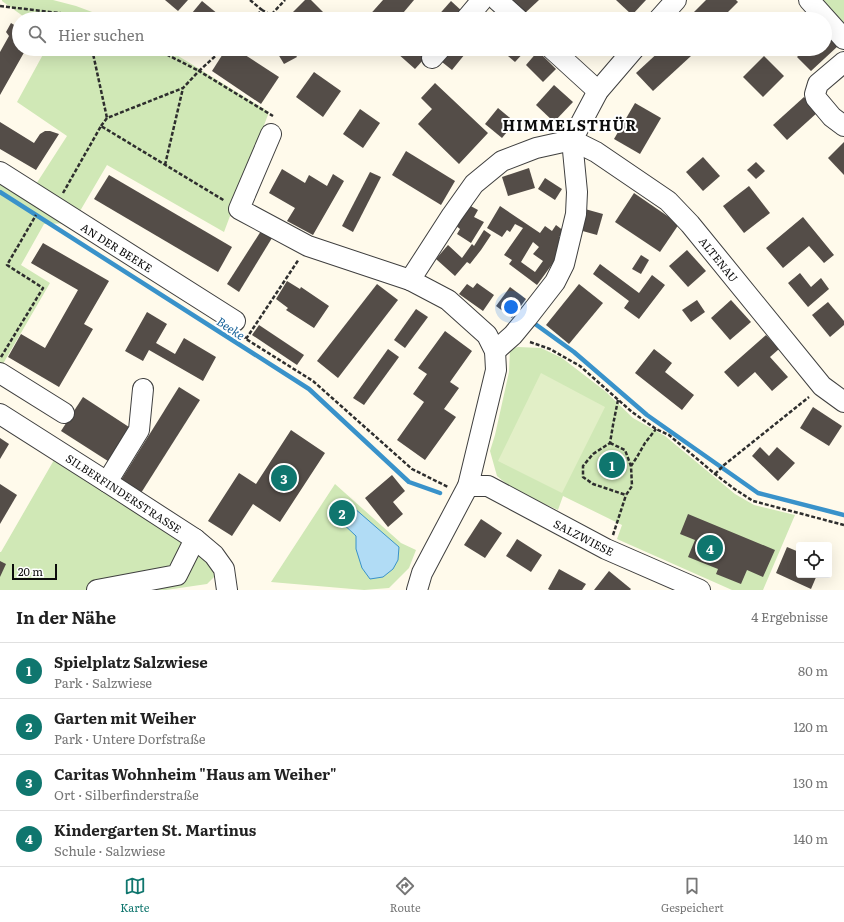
<!DOCTYPE html>
<html lang="de">
<meta charset="utf-8">
<style>
body{margin:0;font-family:Literata,serif;background:#f2f2f2;color:#222}
.controls{position:absolute;right:12px;bottom:12px;display:grid;overflow:hidden;border-radius:4px;box-shadow:0 4px 16px #0002}
.controls button{width:36px;height:36px;display:grid;place-items:center;padding:0;border:0;border-bottom:1px solid #e0e0e0;background:#fff;color:#222;font:20px sans-serif}
.scale{position:absolute;left:12px;bottom:10px;width:45px;box-sizing:border-box;padding-left:4px;border:2px solid #0c0c0c;border-top:0;font-size:11px;line-height:14px;white-space:nowrap;color:#0c0c0c;-webkit-text-stroke:3px #fff;paint-order:stroke}
.you{position:absolute;left:511px;top:307px;width:14px;height:14px;margin:-10px;border:3px solid #fff;border-radius:50%;background:#1a73e8;box-shadow:0 0 0 6px #1a73e833}
.badge{display:grid;place-items:center;width:26px;height:26px;border-radius:50%;background:#0f766e;color:#fff;font-size:13px;font-weight:700}
.pin{position:absolute;translate:-50% -50%;border:2px solid #fff;box-shadow:0 1px 4px #0006}
.list{margin:0;padding:0;list-style:none}
h2{display:flex;justify-content:space-between;align-items:center;height:52px;margin:0;padding:0 16px;font-size:17px}
h2 small{font-size:13px;font-weight:400;color:#767676}
.list li{display:grid;grid-template-columns:26px 1fr auto;gap:12px;align-items:center;box-sizing:border-box;height:56px;padding:0 16px;border-top:1px solid #e0e0e0}
.list b{display:block;font-size:15px;white-space:nowrap}
.list p{margin:0;font-size:13px;white-space:nowrap;color:#767676}
.list em{font-size:13px;font-style:normal;color:#767676}
.icon{flex:none;width:22px;height:22px;fill:none;stroke:currentColor;stroke-width:2;stroke-linecap:round;stroke-linejoin:round}
.map{position:relative;flex:none;width:844px;height:590px;overflow:hidden}
.search{position:absolute;background:#fff;box-shadow:0 4px 16px #0002;left:12px;right:12px;top:12px;height:44px;display:flex;align-items:center;gap:10px;box-sizing:border-box;padding:0 14px;border-radius:22px;color:#767676;font-size:15px}
.sheet{height:276px;background:#fff}
nav{display:flex;justify-content:space-around;align-items:center;box-sizing:border-box;height:56px;border-top:1px solid #e0e0e0;background:#fff;font-size:11px;color:#767676}
nav a{display:grid;justify-items:center;gap:2px}
nav .on{color:#0f766e}
.map>svg:first-child{display:block}
.green{fill:#d0e8b6}
.pitch{fill:#e2efc7}
.water{fill:#b1dcf5;stroke:#3992ca}
.lines{fill:none;stroke-linecap:round;stroke-linejoin:round}
.stream{stroke:#3992ca;stroke-width:4.5}
.building{fill:#544d48;fill-rule:evenodd}
.minor-casing{stroke:#3f3f3f;stroke-width:22}
.path{stroke:#2e2e2e;stroke-width:2.5;stroke-dasharray:4 2;stroke-linecap:butt}
.minor{stroke:#fff;stroke-width:20}
.labels{text-anchor:middle;dominant-baseline:central;stroke-width:4;stroke-linejoin:round;paint-order:stroke}
.street-label{font-size:11px;fill:#0c0c0c;stroke:#fff}
.water-label{font-size:12px;font-style:italic;fill:#18639a;stroke:#fff}
.district-label{font-size:15px;font-weight:bold;letter-spacing:1px;fill:#0c0c0c;stroke:#fff}
</style>
<div class="map">
<svg width="844" height="590" viewBox="0 0 844 590">
<rect width="100%" height="100%" fill="#fffaeb"/>
<g class="green">
<polygon points="2,0 53,0 76,6 111,19 27,19 2,1"/>
<polygon points="817,0 844,0 844,30"/>
<polygon points="46,49 167,49 269,112 224,232 107,165 73,223 44,224 21,265 50,283 0,369 0,176 29,195 67,136 17,102"/>
<polygon points="518,347 541,348 562,358 605,391 633,418 665,436 735,494 754,505 795,515 763,590 732,590 617,539 622,525 563,496 558,510 515,491 497,476 490,451 495,435 509,372 510,349"/>
<polygon points="54,460 197,546 217,574 207,584 166,590 0,590 0,552 1,552"/>
<polygon points="335,484 401,543 416,550 409,568 389,588 364,590 271,582"/>
</g>
<polygon class="pitch" points="541,373 605,407 562,493 498,461"/>
<polygon class="water" points="346,501 399,547 398,560 393,569 383,577 370,579 362,568 356,549 356,536 338,519"/>
<g class="lines">
<g class="stream">
<polyline points="0,192 309,389 409,482 440,493"/>
<polyline points="531,321 574,352 647,415 758,493 844,515"/>
</g>
</g>
<g class="building">
<polygon points="165,0 188,0 178,11"/>
<polygon points="305,0 311,0 325,14 319,19 286,19"/>
<polygon points="383,0 414,0 398,19 366,19"/>
<polygon points="510,0 539,0 524,14"/>
<polygon points="616,0 646,0 632,15"/>
<polygon points="706,0 736,0 738,2 721,19 693,19 690,16"/>
<polygon points="202,1 224,19 187,19"/>
<polygon points="451,1 464,13 459,19 435,19"/>
<polygon points="807,10 814,19 797,19"/>
<polygon points="601,14 607,19 596,19"/>
<polygon points="11,23 19,28 19,49 26,49 0,95 0,52 9,36 6,32"/>
<polygon points="825,31 838,46 811,71 797,57 805,49 825,49"/>
<polygon points="226,49 236,49 279,77 261,104 212,71"/>
<polygon points="275,49 292,49 297,57 284,64"/>
<polygon points="401,49 433,49 415,69 397,53"/>
<polygon points="444,49 458,49 465,54 452,70 437,58"/>
<polygon points="500,49 527,49 515,62"/>
<polygon points="662,49 684,49 691,56 653,91 636,73"/>
<polygon points="538,51 556,69 543,82 526,65"/>
<polygon points="764,56 784,76 763,97 743,77"/>
<polygon points="314,72 341,91 323,117 296,97"/>
<polygon points="435,83 488,133 459,164 418,124 432,109 421,98"/>
<polygon points="554,85 573,102 554,122 536,105"/>
<polygon points="804,97 818,112 787,140 773,125"/>
<polygon points="635,103 661,118 640,154 614,139"/>
<polygon points="498,108 515,122 502,138 485,124"/>
<polygon points="360,109 380,123 363,148 343,134"/>
<polygon points="0,122 34,143 40,134 45,131 50,131 59,134 36,170 0,149"/>
<polygon points="844,142 844,175 828,158"/>
<polygon points="406,151 455,181 441,205 392,175"/>
<polygon points="703,157 720,176 703,191 686,172"/>
<polygon points="756,162 765,171 756,179 747,170"/>
<polygon points="529,168 535,188 508,196 502,177"/>
<polygon points="282,169 305,183 309,175 327,186 333,174 344,181 313,235 287,221 295,208 269,193"/>
<polygon points="370,172 381,177 353,232 342,226"/>
<polygon points="109,175 232,247 218,272 94,199"/>
<polygon points="545,178 562,189 555,200 538,189"/>
<polygon points="749,186 770,213 744,233 723,206"/>
<polygon points="634,193 679,224 660,252 615,222"/>
<polygon points="467,204 478,210 474,217 484,222 471,243 457,234 460,229 455,225"/>
<path d="M500 206 540 233 545 226 552 231 556 225 564 231 559 237 565 241 564 248 537 285 509 264 512 260 504 255 523 228 515 224 510 232 507 230 502 237 487 228ZM533 242 539 247 533 254 543 261 535 272 521 262Z"/>
<polygon points="585,209 603,214 597,235 579,230"/>
<polygon points="803,217 834,255 824,263 809,246 783,268 766,248"/>
<polygon points="484,230 491,235 481,250 470,264 467,262 455,276 436,259 448,245 462,258 472,244 474,246"/>
<polygon points="261,231 272,238 239,292 227,284"/>
<polygon points="43,243 109,281 84,324 93,329 59,387 8,357 21,334 45,348 78,290 31,263"/>
<polygon points="687,250 706,271 688,287 669,266"/>
<polygon points="641,255 649,260 641,274 632,269"/>
<polygon points="600,264 639,293 652,275 665,285 639,319 624,308 629,301 593,274"/>
<polygon points="800,273 811,287 821,278 829,289 808,307 788,283"/>
<polygon points="287,281 300,289 301,287 329,306 314,328 286,310 288,308 276,299"/>
<polygon points="477,283 494,295 483,311 459,294 467,284 473,288"/>
<polygon points="377,284 398,300 338,378 317,361"/>
<polygon points="579,284 603,303 569,344 546,325"/>
<polygon points="510,287 526,299 512,318 496,306"/>
<polygon points="697,300 705,312 691,322 682,310"/>
<polygon points="731,300 751,322 730,340 711,318"/>
<polygon points="828,302 844,321 844,325 830,337 812,315"/>
<polygon points="416,309 428,317 405,348 394,340"/>
<polygon points="147,312 167,324 156,343 175,354 184,338 216,357 203,381 149,350 143,361 125,351"/>
<polygon points="259,325 304,355 297,365 252,335"/>
<polygon points="445,331 472,351 450,382 459,388 444,409 456,417 425,460 397,440 424,402 413,394 427,374 418,368"/>
<polygon points="766,335 779,349 770,357 788,377 772,391 755,372 738,387 724,372"/>
<polygon points="388,349 399,357 364,405 353,398"/>
<polygon points="654,349 672,363 665,372 694,395 682,410 635,373"/>
<polygon points="179,387 200,400 141,493 121,480"/>
<polygon points="83,397 132,429 111,463 61,431"/>
<polygon points="813,407 842,426 829,446 800,428"/>
<polygon points="291,430 325,453 280,522 253,504 232,536 208,521 239,473 256,484"/>
<polygon points="0,438 9,444 0,459"/>
<polygon points="760,447 769,456 777,447 795,463 778,481 752,456"/>
<polygon points="392,475 405,491 393,502 403,514 388,527 365,498"/>
<polygon points="0,484 17,495 0,524"/>
<polygon points="688,514 775,550 763,577 747,570 741,584 716,574 718,569 688,557 695,540 680,534"/>
<polygon points="481,519 502,533 485,558 464,545"/>
<polygon points="517,539 542,555 531,572 506,556"/>
<polygon points="787,547 799,552 799,575 817,575 811,589 776,573"/>
<polygon points="0,561 6,564 0,577"/>
<polygon points="559,569 586,584 582,590 550,590 548,589"/>
<polygon points="609,571 631,589 630,590 594,590"/>
</g>
<g class="lines">
<defs>
<g id="minor">
<polyline points="497,0 518,19"/>
<polyline points="809,0 844,39"/>
<polyline points="466,19 482,0"/>
<polyline points="659,19 676,0"/>
<polyline points="552,49 598,91"/>
<polyline points="432,58 440,49"/>
<polyline points="844,62 818,84 815,94 816,98 832,117 844,126"/>
<polyline points="271,134 239,209 308,246 410,280"/>
<polyline points="572,140 596,152 668,201 690,224 822,386 844,402"/>
<polyline points="0,172 235,321"/>
<polyline points="495,351 513,335 527,318 555,282 564,264 576,214 577,192 572,140"/>
<polyline points="0,373 64,413"/>
<polyline points="0,414 107,482 195,539 214,555 224,569 227,590"/>
<polyline points="107,482 139,430 143,389"/>
<polyline points="468,486 488,486 606,549 700,590"/>
<polyline points="97,590 177,575 195,539"/>
<polyline points="417,590 422,573 468,486 496,370 495,351 487,335 448,300 410,280 452,215 474,184 502,161 536,148 572,140 598,91 634,49"/>
</g>
</defs>
<use href="#minor" class="minor-casing"/>
<g class="path">
<polyline points="250,0 262,10"/>
<polyline points="0,6 84,16 92,19"/>
<polyline points="253,19 262,10 271,15 285,0"/>
<polyline points="92,49 107,118"/>
<polyline points="156,49 199,71 223,49"/>
<polyline points="101,126 107,118 183,88 199,71 273,116"/>
<polyline points="165,165 183,88"/>
<polyline points="63,193 101,126 225,201"/>
<polyline points="243,335 246,339 313,381 412,469 448,487"/>
<polyline points="246,339 299,259"/>
<polyline points="530,342 550,349 580,366 632,412 656,429 669,435 715,474 733,488 753,501 844,525"/>
<polyline points="1,357 43,288 7,265 36,215"/>
<polyline points="618,400 613,425 610,443 593,454 583,466 583,477 593,484 626,495 632,486 631,466 637,457 645,443 656,429"/>
<polyline points="610,443 625,450 631,466"/>
<polyline points="715,474 724,465 809,397"/>
<polyline points="613,535 626,495"/>
</g>
<use href="#minor" class="minor"/>
</g>
<g class="labels">
<g class="street-label">
<text transform="translate(117 247) rotate(32)">AN DER BEEKE</text>
<text transform="translate(719 259) rotate(51)">ALTENAU</text>
<text transform="translate(124 493) rotate(33)">SILBERFINDERSTRASSE</text>
<text transform="translate(584 537) rotate(27)">SALZWIESE</text>
</g>
<g class="water-label">
<text transform="translate(231 328) rotate(33)">Beeke</text>
</g>
<g class="district-label">
<text x="570" y="124">HIMMELSTHÜR</text>
</g>
</g>
</svg>
<div class="controls">
<button><svg class="icon" aria-label="locate" viewBox="0 0 24 24"><circle cx="12" cy="12" r="6"/><path d="M12 2v4M12 18v4M2 12h4M18 12h4"/></svg></button>
</div>
<div class="scale">20 m</div>
<div class="you"></div>
<div class="pin badge" style="left:612px;top:465px">1</div>
<div class="pin badge" style="left:342px;top:513px">2</div>
<div class="pin badge" style="left:284px;top:478px">3</div>
<div class="pin badge" style="left:710px;top:548px">4</div>
<div class="search"><svg class="icon" aria-label="search" viewBox="0 0 24 24"><circle cx="10" cy="10" r="6"/><path d="M15 15l6 6"/></svg>Hier suchen</div>
</div>
<section class="sheet">
<h2>In der Nähe<small>4 Ergebnisse</small></h2>
<ul class="list">
<li><span class="badge">1</span><div><b>Spielplatz Salzwiese</b><p>Park · Salzwiese</p></div><em>80 m</em></li>
<li><span class="badge">2</span><div><b>Garten mit Weiher</b><p>Park · Untere Dorfstraße</p></div><em>120 m</em></li>
<li><span class="badge">3</span><div><b>Caritas Wohnheim &quot;Haus am Weiher&quot;</b><p>Ort · Silberfinderstraße</p></div><em>130 m</em></li>
<li><span class="badge">4</span><div><b>Kindergarten St. Martinus</b><p>Schule · Salzwiese</p></div><em>140 m</em></li>
</ul>
</section>
<nav>
<a class="on"><svg class="icon" aria-label="map" viewBox="0 0 24 24"><path d="M3 6l6-2 6 2 6-2v14l-6 2-6-2-6 2zM9 4v14M15 6v14"/></svg>Karte</a>
<a><svg class="icon" aria-label="directions" viewBox="0 0 24 24"><path d="M12 3l9 9-9 9-9-9zM9 14v-3h6M13 9l2 2-2 2"/></svg>Route</a>
<a><svg class="icon" aria-label="saved" viewBox="0 0 24 24"><path d="M7 4h10v16l-5-4-5 4z"/></svg>Gespeichert</a>
</nav>
